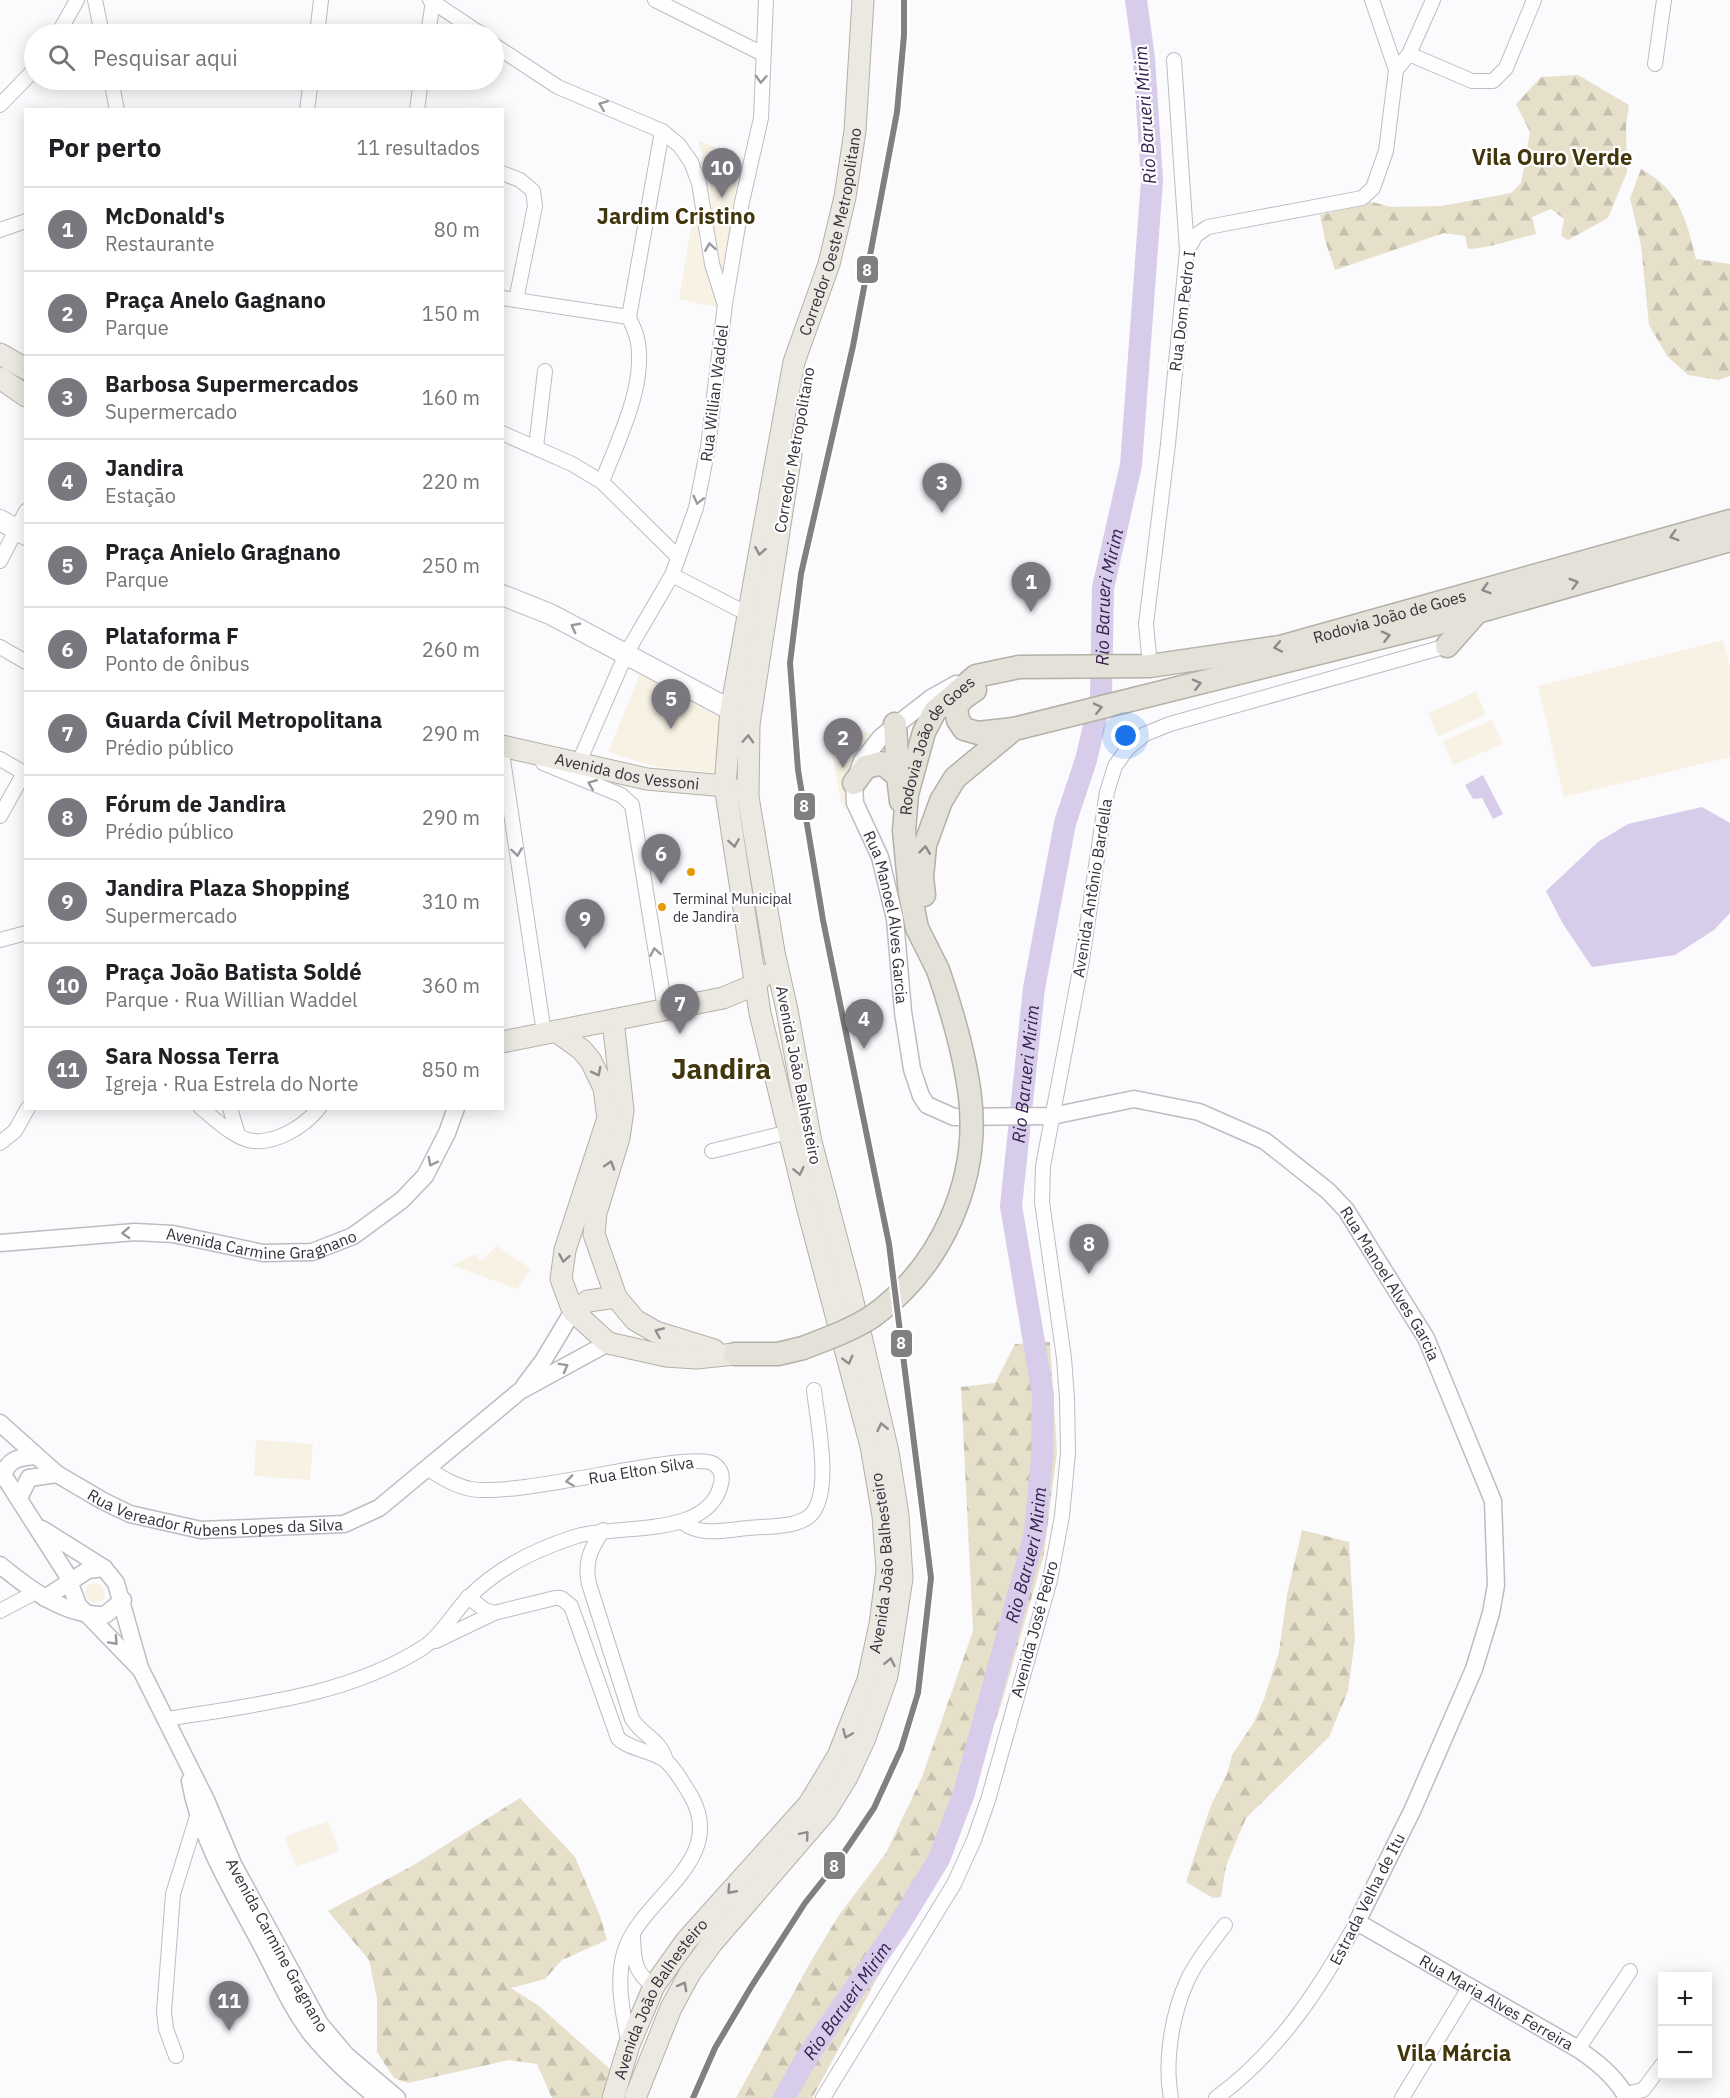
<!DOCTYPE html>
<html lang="pt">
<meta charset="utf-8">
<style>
body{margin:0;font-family:"IBM Plex Sans",sans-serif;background:#f6f6f6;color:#202124}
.controls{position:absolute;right:18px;bottom:18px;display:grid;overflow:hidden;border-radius:0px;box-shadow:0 3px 15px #0003}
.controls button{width:54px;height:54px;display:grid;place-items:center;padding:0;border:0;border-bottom:2px solid #e0e0e0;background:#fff;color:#202124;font:30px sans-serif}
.you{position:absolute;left:1126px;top:736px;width:21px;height:21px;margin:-15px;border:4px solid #fff;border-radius:50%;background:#1a73e8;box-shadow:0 0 0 9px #1a73e833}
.badge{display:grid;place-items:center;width:39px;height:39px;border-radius:50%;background:#7a777f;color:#fff;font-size:20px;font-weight:700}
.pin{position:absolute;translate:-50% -50px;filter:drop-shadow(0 2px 3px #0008)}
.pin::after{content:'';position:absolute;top:32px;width:21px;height:18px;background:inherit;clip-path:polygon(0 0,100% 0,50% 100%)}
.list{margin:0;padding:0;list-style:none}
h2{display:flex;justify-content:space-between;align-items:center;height:78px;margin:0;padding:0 24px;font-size:26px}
h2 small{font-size:20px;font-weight:400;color:#757577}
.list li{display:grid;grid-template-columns:39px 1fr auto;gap:18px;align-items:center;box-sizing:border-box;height:84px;padding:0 24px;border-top:2px solid #e0e0e0}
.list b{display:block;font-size:22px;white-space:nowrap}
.list p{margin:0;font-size:20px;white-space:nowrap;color:#757577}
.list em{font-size:20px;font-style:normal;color:#757577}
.icon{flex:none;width:33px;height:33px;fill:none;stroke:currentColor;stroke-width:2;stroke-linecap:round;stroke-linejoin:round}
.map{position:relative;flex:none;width:1730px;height:2098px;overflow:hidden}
.search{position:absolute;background:#fff;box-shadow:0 3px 15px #0003;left:24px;top:24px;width:480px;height:66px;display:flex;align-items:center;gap:15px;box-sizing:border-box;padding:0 21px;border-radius:33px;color:#757577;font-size:22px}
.panel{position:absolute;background:#fff;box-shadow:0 3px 15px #0003;left:24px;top:108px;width:480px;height:1002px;border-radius:0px}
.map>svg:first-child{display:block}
.green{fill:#f7f2e4}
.forest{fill:url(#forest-firs)}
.water{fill:#d7cce9}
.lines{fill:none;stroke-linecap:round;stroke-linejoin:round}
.river{stroke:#d7cce9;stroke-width:22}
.minor-casing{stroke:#bebcc3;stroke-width:16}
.tertiary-casing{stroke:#bebcc3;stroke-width:19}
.secondary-casing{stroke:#bebcc3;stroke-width:22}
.primary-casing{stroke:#b4b0a6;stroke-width:23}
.trunk-casing{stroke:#b4b0a6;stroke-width:25}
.minor{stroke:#fefeff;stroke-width:14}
.tertiary{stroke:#fefeff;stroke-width:16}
.secondary{stroke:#fefeff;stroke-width:20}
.primary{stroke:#ebe9e2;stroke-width:21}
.trunk{stroke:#e4e2d8;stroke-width:22}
.trunk-bridge-casing{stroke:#b4b0a6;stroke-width:25;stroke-linecap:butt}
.trunk-bridge{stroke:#e4e2d8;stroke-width:22}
.rail-1-casing{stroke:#fff;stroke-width:10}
.rail-1{stroke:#808080;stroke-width:6}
.oneway{stroke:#9a989d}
.oneway2{stroke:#8c8a8a}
.oneway3{stroke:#908d8e}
.bus-dot{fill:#e49a06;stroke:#fff;stroke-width:2}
.labels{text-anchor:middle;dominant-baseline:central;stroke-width:4.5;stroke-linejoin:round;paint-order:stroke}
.bus-label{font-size:14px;fill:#35313b;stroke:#fff;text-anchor:start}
.street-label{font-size:16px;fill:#35313b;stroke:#fff}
.water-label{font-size:18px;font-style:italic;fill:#352050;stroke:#fff}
.district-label{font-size:22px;font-weight:bold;fill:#41360c;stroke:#fff}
.town-label{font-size:28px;font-weight:bold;fill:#41360c;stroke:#fff}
.line-badge{stroke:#fff;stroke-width:2}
.badge-label{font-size:16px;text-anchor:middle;font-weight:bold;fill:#fff}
</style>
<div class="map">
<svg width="1730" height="2098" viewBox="0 0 1730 2098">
<defs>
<pattern id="forest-firs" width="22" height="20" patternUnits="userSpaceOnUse" patternTransform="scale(1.5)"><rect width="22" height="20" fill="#e6e0cb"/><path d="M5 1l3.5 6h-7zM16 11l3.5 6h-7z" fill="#c6c1af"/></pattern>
</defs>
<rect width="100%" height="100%" fill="#fbfafd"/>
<g class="green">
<polygon points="698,140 740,158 725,267 720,269 716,265 709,179"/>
<polygon points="695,204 702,258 720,308 679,299"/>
<polygon points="1723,640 1730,666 1730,757 1564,797 1538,686"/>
<polygon points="640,674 725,716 717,773 657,767 608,752"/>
<polygon points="1476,692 1486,715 1438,736 1428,713"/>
<polygon points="1492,720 1503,744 1453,765 1442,741"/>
<polygon points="832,722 874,734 847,778 846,810 841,803 831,747"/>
<polygon points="497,1246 531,1269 517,1289 452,1265 476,1254 481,1261"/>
<polygon points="256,1440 313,1444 310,1480 254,1476"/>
<circle cx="95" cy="1593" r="10"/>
<polygon points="328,1821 339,1851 296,1867 285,1837"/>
</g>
<g class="forest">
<path d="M1578 75 1629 105 1626 125 1627 172 1608 218 1568 240 1561 236 1564 219 1551 209 1532 217 1536 234C1513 239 1491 248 1468 249L1465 236 1444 233 1335 270 1325 240 1320 215 1372 202 1391 207 1442 206 1511 193 1521 183 1530 132 1516 104 1541 77Z"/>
<path d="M1641 169C1680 190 1686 219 1696 259L1730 264V376L1718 380 1688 375 1667 356 1649 325 1641 245 1630 198Z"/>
<polygon points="1050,1342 1057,1452 1044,1554 1001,1705 954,1837 812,2098 736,2098 811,1961 839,1915 886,1853 922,1777 973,1631 961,1387 995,1383 1015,1344"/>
<polygon points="1302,1530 1349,1542 1355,1639 1348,1691 1329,1737 1246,1818 1226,1866 1221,1897 1213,1898 1186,1882 1211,1805 1227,1774 1232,1755 1254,1722 1264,1699 1279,1652 1287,1595"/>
<polygon points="520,1798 575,1857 600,1916 607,1940 562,1960 545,1979 511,1988 539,2006 611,2070 604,2098 552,2098 537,2064 509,2060 408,2083 394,2078 377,2052 377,1999 369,1960 328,1911 412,1866"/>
</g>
<g class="water">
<polygon points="1483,775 1503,814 1493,819 1482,798 1473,799 1465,785"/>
<polygon points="1702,807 1730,823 1730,913 1714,930 1675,955 1592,967 1563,924 1546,891 1598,842 1628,824"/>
</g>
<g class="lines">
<path class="river" id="s1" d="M784 2098 809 2054 897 1928 939 1859 964 1793 1035 1533 1042 1457 1043 1395 1011 1206 1034 988 1065 823 1086 760 1101 697 1103 588 1131 465 1152 180 1144 58 1136 0"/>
<defs>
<g id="minor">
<polyline points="95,0 102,34"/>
<polyline points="430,0 481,34"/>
<polyline points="655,0 763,54"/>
<polyline points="1372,0 1396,70"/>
<polyline points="58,34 77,0"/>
<polyline points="317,34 321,0"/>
<polyline points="428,34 433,1"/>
<polyline points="494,45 558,87 662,131 679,145 691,162 699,183 712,264 724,302"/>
<polyline points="1409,54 1472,81 1493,81 1506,68 1534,0"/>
<polyline points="1174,60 1187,251"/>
<polyline points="1655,64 1664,0"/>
<polyline points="111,80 117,110"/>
<polyline points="0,105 34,70"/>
<polyline points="307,110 311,80"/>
<polyline points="417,110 421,80"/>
<polyline points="502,173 520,180 533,191 535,206 516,300"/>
<polyline points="0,230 26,221"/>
<polyline points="502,298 629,317 662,131"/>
<polyline points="502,433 572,464 602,482 678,557"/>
<polyline points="536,447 545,371"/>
<path d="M602 482C618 440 645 388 638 343 637 334 632 325 629 317"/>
<polyline points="0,561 26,511"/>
<polyline points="672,575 740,610"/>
<polyline points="0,647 26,662"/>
<polyline points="1150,666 1146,624 1168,444 1187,251 1196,235 1208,227 1362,198 1373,188 1386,151 1396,70 1409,54 1433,0"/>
<polyline points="502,753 544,1033"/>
<polyline points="0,759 26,774"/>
<polyline points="579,762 626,654 672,575 696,508 708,447 725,304 742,202 761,118 766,0"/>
<polyline points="543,763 621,795 632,805 665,1009"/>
<polyline points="0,816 24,773"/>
<polyline points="0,940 26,933"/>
<path d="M201 1108C215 1119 231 1135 248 1140 273 1146 304 1127 319 1108"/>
<polyline points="230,1108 238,1135"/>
<polyline points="0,1143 15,1131 28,1108"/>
<polyline points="712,1151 789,1132"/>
<path d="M682 1522C701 1537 725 1530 748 1528 766 1526 791 1528 807 1518 835 1500 817 1420 814 1390"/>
<path d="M603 1530C591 1548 584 1562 589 1584L632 1719C643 1736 661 1740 666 1761"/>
<path d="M468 1597 485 1610 494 1613 555 1598H561L571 1606 618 1738C631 1751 654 1750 667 1762 677 1771 684 1785 691 1796 728 1861 642 1897 625 1950 615 1979 623 2015 629 2045"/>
<polyline points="0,1611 34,1593"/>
<polyline points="436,1641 494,1613"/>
<path d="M166 1719C253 1705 348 1696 424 1647 442 1635 453 1613 468 1598 496 1569 537 1549 574 1537 615 1523 708 1540 721 1484 723 1476 721 1469 714 1464 691 1449 520 1498 471 1489 455 1486 441 1477 428 1469"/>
<path d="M633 1937C634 1960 634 1973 654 1986"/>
<polyline points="1578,2049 1630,1971"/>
<polyline points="176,2056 166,2029 164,2012 173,1894 200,1807"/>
<polyline points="1625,2094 1643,2090 1662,2065"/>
<polyline points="823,2098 954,1884 974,1840 988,1800 1050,1580 1062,1516 1068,1453 1067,1398 1064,1358 1042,1202 1043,1166 1082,960 1107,792 1115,766 1128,748 1145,734 1170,724 1447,646"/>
<path d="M1171 2098C1164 2062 1172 2013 1188 1979 1197 1960 1212 1942 1225 1925"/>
<path d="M1216 2098C1278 2053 1320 1988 1357 1922"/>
<polyline points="1402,2098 1469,1988"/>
</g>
<g id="tertiary">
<path id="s2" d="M956 684 931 698 881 737 862 761 854 783 855 803 880 857 895 919 903 1012 912 1069 921 1096 927 1105 954 1117 1052 1116 1134 1099 1199 1112 1265 1141 1328 1191 1346 1210 1426 1338 1493 1501 1496 1585 1491 1613 1474 1669 1413 1809 1357 1922 1578 2049C1597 2062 1612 2074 1625 2094V2098"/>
<path id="s3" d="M0 1243 135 1232 173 1234 263 1253 312 1252 353 1236 402 1200 425 1176 447 1133 456 1108"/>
<polyline points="524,1386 543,1361 573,1311"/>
<path id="s4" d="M0 1423 57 1474 103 1501 130 1514 201 1530 344 1524 379 1508 520 1391 608 1343"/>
<path id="s5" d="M0 1470 66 1573 78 1605 141 1670 206 1800 233 1864 320 2024 346 2055 397 2098"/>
<path d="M3 1476C8 1459 19 1457 36 1456"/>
<polyline points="19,1498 29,1478 57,1474"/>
<polyline points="42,1529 104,1568 116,1583 140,1668"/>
<path d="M0 1565C29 1589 65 1616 105 1615L123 1600"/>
<polyline points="45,1598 88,1570 104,1568"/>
<path d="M190 1781C200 1840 235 1895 263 1948 278 1977 292 2009 312 2035 331 2058 355 2080 378 2098"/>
</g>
<g id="secondary">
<polyline points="0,520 26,535"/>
<polyline points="502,595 550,614 731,710"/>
</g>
<g id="primary">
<polyline points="0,354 26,369"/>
<polyline points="0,378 26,396"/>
<path id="s6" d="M502 746 647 779 725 786 737 791"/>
<polyline points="613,1020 623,1110 619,1138 596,1213 594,1234 616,1297 635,1320 656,1332 714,1350"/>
<polyline points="556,1031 582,1050 591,1061 604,1088 608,1118 565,1250 561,1279 573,1311 608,1343 666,1356 696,1358 735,1354"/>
<polyline points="502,1042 723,998 754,985 764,975"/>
<polyline points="573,1311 588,1301 616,1297"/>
<path id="s7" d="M613 2098 629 2045 654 1986 686 1941 809 1804 838 1756 868 1680 880 1624 887 1570 883 1516 871 1446 808 1210 760 1013 725 786 731 710 794 362 829 264 845 197 855 131 863 0"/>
<polyline points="635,2098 671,2008 690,1973 712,1943 826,1811 847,1777 865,1738 887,1676 902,1578 898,1515 888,1452 850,1289 811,1142 787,1010 774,952 748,797 749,724 791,454"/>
</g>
<g id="trunk">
<polyline points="1447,646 1478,611"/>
<polyline points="975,690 962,699 956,708 958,720 964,729 978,733 1014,729"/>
<polyline points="895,724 898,776"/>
<polyline points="854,783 866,767 882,763 898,776 901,801"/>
<polyline points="924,895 922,877 925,845 941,801 955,778 1014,729 1435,624 1730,540"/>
<path id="s8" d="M938 970 917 928 910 893 904 831 907 794 924 732 935 711 976 676 1019 667 1150 666 1280 647 1730 521"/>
<polyline points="735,1354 778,1354 803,1348"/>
</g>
</defs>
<use href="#minor" class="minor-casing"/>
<use href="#tertiary" class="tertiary-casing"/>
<use href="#secondary" class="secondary-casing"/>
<use href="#primary" class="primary-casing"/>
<use href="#trunk" class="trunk-casing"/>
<use href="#minor" class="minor"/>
<use href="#tertiary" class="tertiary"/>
<use href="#secondary" class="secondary"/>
<use href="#primary" class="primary"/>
<use href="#trunk" class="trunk"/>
<defs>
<path id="trunk-bridge" d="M803 1348C826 1339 852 1330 873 1316 941 1267 980 1181 970 1097 965 1054 952 1011 938 970"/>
</defs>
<use href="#trunk-bridge" class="trunk-bridge-casing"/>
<use href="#trunk-bridge" class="trunk-bridge"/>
<defs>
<polyline id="rail-1" points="693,2098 715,2048 751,1987 805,1903 839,1860 874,1808 901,1749 918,1693 931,1578 889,1244 823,920 798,770 790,663 801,574 853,346 897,112 904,35 904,0"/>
</defs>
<use href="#rail-1" class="rail-1-casing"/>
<use href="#rail-1" class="rail-1"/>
</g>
<defs><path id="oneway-chevron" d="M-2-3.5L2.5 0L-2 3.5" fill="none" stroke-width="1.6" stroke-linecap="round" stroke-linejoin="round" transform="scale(1.5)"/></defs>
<g class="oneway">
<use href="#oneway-chevron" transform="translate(761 79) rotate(93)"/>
<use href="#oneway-chevron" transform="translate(603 105) rotate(-158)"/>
<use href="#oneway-chevron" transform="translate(710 247) rotate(-99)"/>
<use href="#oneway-chevron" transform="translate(698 500) rotate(104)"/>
<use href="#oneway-chevron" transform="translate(575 627) rotate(-152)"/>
<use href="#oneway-chevron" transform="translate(592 784) rotate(-158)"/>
<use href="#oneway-chevron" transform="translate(517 852) rotate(82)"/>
<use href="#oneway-chevron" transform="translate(655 952) rotate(-100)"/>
<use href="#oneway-chevron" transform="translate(432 1162) rotate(117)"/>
<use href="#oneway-chevron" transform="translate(126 1233) rotate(177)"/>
<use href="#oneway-chevron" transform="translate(564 1367) rotate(-29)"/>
<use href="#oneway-chevron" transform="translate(570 1481) rotate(172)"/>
<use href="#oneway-chevron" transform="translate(114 1641) rotate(47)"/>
</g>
<g class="oneway2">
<use href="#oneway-chevron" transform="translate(1674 536) rotate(164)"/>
<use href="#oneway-chevron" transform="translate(1574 583) rotate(-16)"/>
<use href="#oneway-chevron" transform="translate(1486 589) rotate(164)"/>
<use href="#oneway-chevron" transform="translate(1386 636) rotate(-14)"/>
<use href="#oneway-chevron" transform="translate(1278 647) rotate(169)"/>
<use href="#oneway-chevron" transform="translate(1197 684) rotate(-14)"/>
<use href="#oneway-chevron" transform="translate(1098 708) rotate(-13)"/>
<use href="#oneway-chevron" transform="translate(925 850) rotate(-83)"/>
</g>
<g class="oneway3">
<use href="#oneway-chevron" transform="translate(760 551) rotate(100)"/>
<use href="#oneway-chevron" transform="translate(748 739) rotate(-87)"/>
<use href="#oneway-chevron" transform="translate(734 843) rotate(81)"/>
<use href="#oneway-chevron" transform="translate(597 1072) rotate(63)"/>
<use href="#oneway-chevron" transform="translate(610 1165) rotate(-72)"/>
<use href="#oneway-chevron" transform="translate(799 1171) rotate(78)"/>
<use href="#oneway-chevron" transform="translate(564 1258) rotate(100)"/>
<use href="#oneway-chevron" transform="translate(659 1332) rotate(-157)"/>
<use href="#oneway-chevron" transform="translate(848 1360) rotate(75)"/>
<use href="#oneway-chevron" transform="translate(882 1427) rotate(-103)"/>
<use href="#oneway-chevron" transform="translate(890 1662) rotate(-78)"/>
<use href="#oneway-chevron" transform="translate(847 1734) rotate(113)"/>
<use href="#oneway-chevron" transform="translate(805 1835) rotate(-50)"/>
<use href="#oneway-chevron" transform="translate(731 1890) rotate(132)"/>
<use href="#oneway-chevron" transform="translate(683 1986) rotate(-61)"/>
</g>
<g class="bus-dot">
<circle cx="691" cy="872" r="5"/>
<circle cx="662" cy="907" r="5"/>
</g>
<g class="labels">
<g class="bus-label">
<text x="673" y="899">Terminal Municipal<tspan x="673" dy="18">de Jandira</tspan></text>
</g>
<g class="street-label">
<text stroke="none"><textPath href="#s7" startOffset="1976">Corredor Oeste Metropolitano</textPath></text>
<text transform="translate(1182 311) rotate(-83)">Rua Dom Pedro I</text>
<text transform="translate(714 393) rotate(-83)">Rua Willian Waddel</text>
<text transform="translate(794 450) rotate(-80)">Corredor Metropolitano</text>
<text stroke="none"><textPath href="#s8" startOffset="744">Rodovia João de Goes</textPath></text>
<text stroke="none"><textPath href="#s8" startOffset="240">Rodovia João de Goes</textPath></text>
<text stroke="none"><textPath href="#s6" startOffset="128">Avenida dos Vessoni</textPath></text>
<text transform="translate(1092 888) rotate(-81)">Avenida Antônio Bardella</text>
<text stroke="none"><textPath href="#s2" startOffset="286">Rua Manoel Alves Garcia</textPath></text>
<text transform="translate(799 1075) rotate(79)">Avenida João Balhesteiro</text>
<text stroke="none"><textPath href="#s3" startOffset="264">Avenida Carmine Gragnano</textPath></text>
<text stroke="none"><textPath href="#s2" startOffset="1022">Rua Manoel Alves Garcia</textPath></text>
<text transform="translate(641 1470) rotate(-9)">Rua Elton Silva</text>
<text stroke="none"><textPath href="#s4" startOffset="244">Rua Vereador Rubens Lopes da Silva</textPath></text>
<text stroke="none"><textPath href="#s7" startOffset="615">Avenida João Balhesteiro</textPath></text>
<text transform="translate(1034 1629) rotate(-75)">Avenida José Pedro</text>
<text transform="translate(1367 1899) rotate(-63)">Estrada Velha de Itu</text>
<text stroke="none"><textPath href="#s5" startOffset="554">Avenida Carmine Gragnano</textPath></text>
<text stroke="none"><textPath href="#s7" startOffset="111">Avenida João Balhesteiro</textPath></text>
<text stroke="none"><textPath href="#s2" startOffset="1874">Rua Maria Alves Ferreira</textPath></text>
</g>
<g class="water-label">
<text transform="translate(1145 115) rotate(-94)">Rio Barueri Mirim</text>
<text stroke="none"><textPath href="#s1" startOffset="1574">Rio Barueri Mirim</textPath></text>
<text stroke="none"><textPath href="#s1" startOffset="1088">Rio Barueri Mirim</textPath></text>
<text stroke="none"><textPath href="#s1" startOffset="602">Rio Barueri Mirim</textPath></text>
<text stroke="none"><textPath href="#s1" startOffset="116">Rio Barueri Mirim</textPath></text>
</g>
<g class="district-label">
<text x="1552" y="156">Vila Ouro Verde</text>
<text x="676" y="215">Jardim Cristino</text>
<text x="1454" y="2052">Vila Márcia</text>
</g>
<g class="town-label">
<text x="721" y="1068">Jandira</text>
</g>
</g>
<g class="line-badge">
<rect x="856" y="255" width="23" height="29" rx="6" fill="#808080"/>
<rect x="793" y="792" width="23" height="29" rx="6" fill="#808080"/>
<rect x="890" y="1329" width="23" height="29" rx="6" fill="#808080"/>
<rect x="823" y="1851" width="23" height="29" rx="6" fill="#808080"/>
</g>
<g class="badge-label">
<text x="867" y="276">8</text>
<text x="804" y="812">8</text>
<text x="901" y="1349">8</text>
<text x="834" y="1872">8</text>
</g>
</svg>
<div class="controls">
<button>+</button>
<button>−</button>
</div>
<div class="you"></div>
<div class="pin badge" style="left:1031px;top:612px">1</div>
<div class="pin badge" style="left:843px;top:768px">2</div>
<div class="pin badge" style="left:942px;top:513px">3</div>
<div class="pin badge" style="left:864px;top:1049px">4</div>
<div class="pin badge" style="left:671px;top:729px">5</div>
<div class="pin badge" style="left:661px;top:884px">6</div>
<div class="pin badge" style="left:680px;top:1034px">7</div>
<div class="pin badge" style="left:1089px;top:1274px">8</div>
<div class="pin badge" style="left:585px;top:949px">9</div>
<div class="pin badge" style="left:722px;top:198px">10</div>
<div class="pin badge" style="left:229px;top:2031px">11</div>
<div class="search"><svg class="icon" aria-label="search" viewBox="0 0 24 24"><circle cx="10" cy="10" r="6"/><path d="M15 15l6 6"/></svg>Pesquisar aqui</div>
<section class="panel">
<h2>Por perto<small>11 resultados</small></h2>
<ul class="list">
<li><span class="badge">1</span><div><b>McDonald's</b><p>Restaurante</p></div><em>80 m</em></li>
<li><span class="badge">2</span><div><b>Praça Anelo Gagnano</b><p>Parque</p></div><em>150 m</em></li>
<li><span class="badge">3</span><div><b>Barbosa Supermercados</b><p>Supermercado</p></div><em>160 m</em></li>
<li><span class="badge">4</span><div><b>Jandira</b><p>Estação</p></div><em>220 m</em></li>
<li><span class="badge">5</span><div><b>Praça Anielo Gragnano</b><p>Parque</p></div><em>250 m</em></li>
<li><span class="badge">6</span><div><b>Plataforma F</b><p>Ponto de ônibus</p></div><em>260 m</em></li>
<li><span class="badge">7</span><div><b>Guarda Cívil Metropolitana</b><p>Prédio público</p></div><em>290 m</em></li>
<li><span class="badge">8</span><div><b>Fórum de Jandira</b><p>Prédio público</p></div><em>290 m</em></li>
<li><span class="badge">9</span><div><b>Jandira Plaza Shopping</b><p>Supermercado</p></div><em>310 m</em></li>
<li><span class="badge">10</span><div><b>Praça João Batista Soldé</b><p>Parque · Rua Willian Waddel</p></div><em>360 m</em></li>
<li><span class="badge">11</span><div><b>Sara Nossa Terra</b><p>Igreja · Rua Estrela do Norte</p></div><em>850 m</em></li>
</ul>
</section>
</div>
